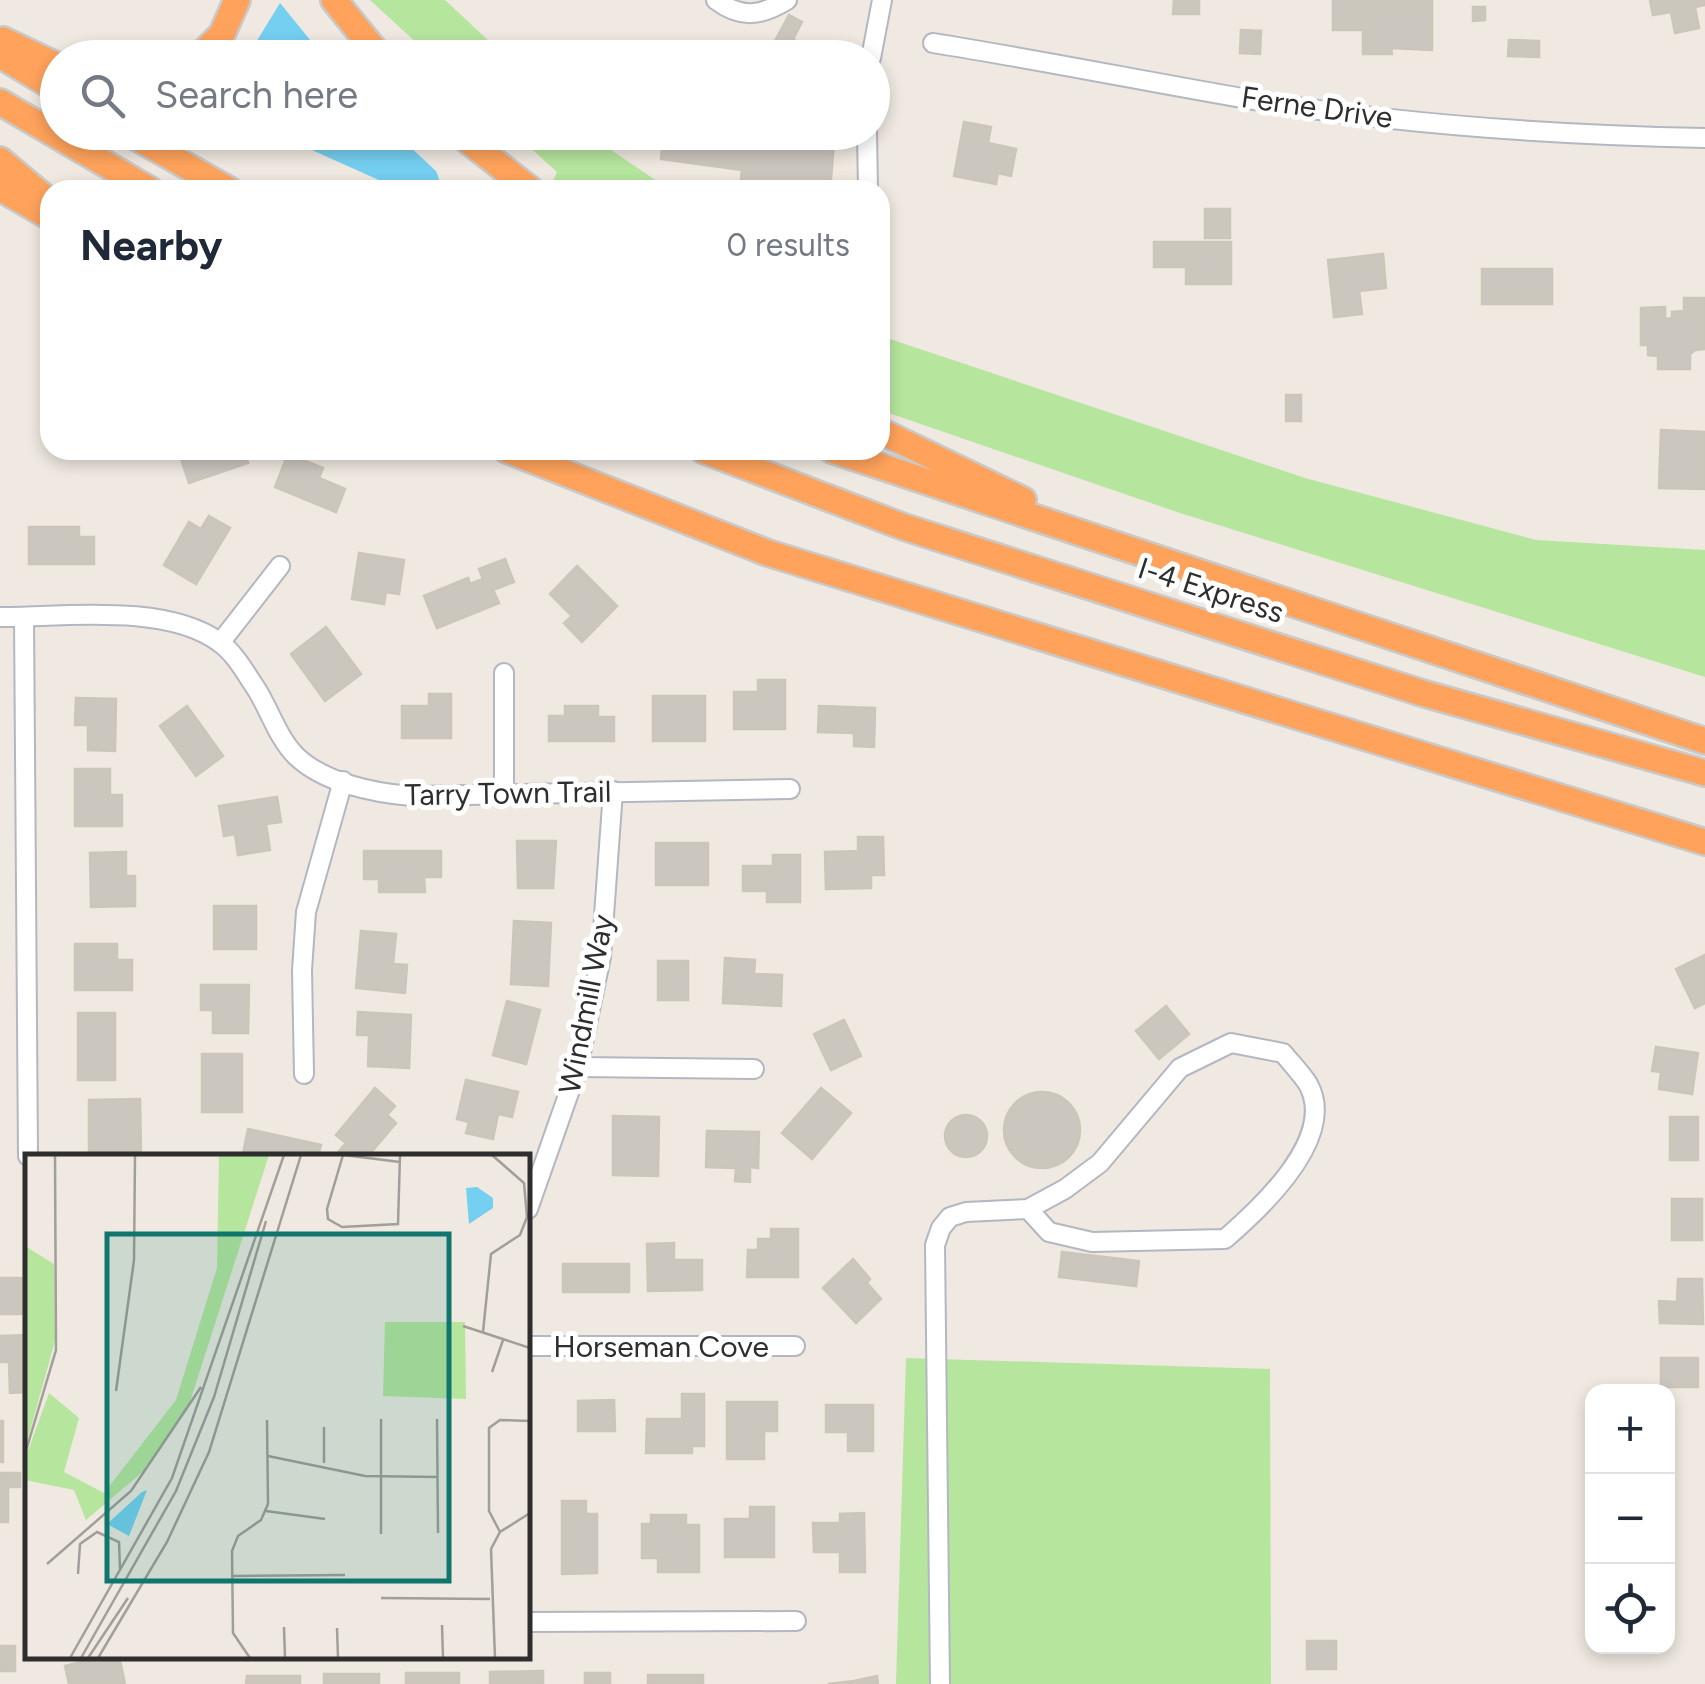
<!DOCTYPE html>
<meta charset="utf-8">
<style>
body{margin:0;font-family:Figtree,sans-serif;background:#f2f2f3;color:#1f2937}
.controls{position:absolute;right:30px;bottom:30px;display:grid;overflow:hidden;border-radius:20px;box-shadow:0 5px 15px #0003}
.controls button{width:90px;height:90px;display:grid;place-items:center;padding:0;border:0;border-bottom:2px solid #e0e1e3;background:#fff;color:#1f2937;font:50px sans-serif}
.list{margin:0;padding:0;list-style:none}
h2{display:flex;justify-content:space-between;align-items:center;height:130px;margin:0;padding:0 40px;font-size:42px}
h2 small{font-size:32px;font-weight:400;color:#747a83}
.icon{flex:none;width:55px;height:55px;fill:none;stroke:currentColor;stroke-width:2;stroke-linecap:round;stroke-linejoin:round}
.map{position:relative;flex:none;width:1705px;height:1684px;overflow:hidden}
.search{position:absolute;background:#fff;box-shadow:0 5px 15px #0003;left:40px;top:40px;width:850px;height:110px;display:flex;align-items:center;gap:25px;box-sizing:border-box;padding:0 35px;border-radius:55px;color:#747a83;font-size:38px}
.panel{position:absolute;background:#fff;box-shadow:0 5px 15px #0003;left:40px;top:180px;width:850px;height:280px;border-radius:30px}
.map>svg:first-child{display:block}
.green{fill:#b6e59e}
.water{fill:#75cff0}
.building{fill:#cbc7bf;stroke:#cbc5ba;stroke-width:2.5}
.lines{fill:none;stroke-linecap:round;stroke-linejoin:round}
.minor-casing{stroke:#b4b7c1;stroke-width:22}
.highway-casing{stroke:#c9c9c9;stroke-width:30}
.minor{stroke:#fff;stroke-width:18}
.highway{stroke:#ffa35c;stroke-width:25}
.labels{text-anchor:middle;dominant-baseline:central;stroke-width:10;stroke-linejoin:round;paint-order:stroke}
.street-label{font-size:30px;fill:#2e2e2e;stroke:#fff}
.inset-road{fill:none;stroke:#a29e99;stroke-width:2.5}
.view{fill:#0f766e;fill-opacity:0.15;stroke:#0f766e;stroke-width:5}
.inset-edge{fill:none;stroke:#2e2e2e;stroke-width:5}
</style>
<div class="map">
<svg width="1705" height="1684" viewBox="0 0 1705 1684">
<rect width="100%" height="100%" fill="#efe9e1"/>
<g class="green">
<polygon points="370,0 445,0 506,57 432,57"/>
<polygon points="514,133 586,133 670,190 549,190 557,172"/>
<polygon points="880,332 890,339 1305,478 1536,540 1705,550 1705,677 1180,513 880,410"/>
<polygon points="906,1358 1270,1369 1271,1684 896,1684"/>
</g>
<g class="water">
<polygon points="280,3 324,57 247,57"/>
<polygon points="274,133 395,133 436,171 443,190 401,190"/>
</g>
<g class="building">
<polygon points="1174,0 1199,0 1199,14 1173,14"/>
<polygon points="1333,0 1432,0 1432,50 1391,48 1392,54 1363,54 1363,30 1333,30"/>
<polygon points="1650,0 1705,0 1705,5 1695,7 1699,28 1675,33 1671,12 1653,15"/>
<polygon points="1473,7 1485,7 1485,20 1473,21"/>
<polygon points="789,15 802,22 793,39 827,58 766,58"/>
<polygon points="1241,30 1261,31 1260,54 1240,53"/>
<polygon points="1509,40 1539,41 1539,57 1508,56"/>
<polygon points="964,122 991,127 988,143 1016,149 1011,176 998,173 996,184 954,176"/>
<polygon points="664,132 835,132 830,190 740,188 742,170 661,159"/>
<rect x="1205" y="209" width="25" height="29"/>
<polygon points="1154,242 1231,242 1231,284 1186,284 1186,267 1154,267"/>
<polygon points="1383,254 1386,288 1359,291 1362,314 1334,317 1328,260"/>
<rect x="1482" y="269" width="70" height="35"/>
<polygon points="1684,298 1705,298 1705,349 1695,350 1690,354 1690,369 1658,369 1658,356 1648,355 1648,345 1641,345 1641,308 1665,307 1665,319 1672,318 1672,312 1684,311"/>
<rect x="1286" y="395" width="15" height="26"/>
<polygon points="1661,430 1705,432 1705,489 1659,488"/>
<polygon points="178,450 244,450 248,463 189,483"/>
<polygon points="288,454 323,468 319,478 345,489 336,512 275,487"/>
<polygon points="209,516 230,528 196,584 164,565 189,522 201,529"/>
<polygon points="29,527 79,527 79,537 94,537 94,564 29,564"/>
<polygon points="359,553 404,560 399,594 386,592 384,604 352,599"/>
<polygon points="505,559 514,582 493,590 499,603 437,628 424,596 468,578 470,584 483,579 479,569"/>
<polygon points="577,566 617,606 582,642 564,623 572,616 550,594"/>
<polygon points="326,627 361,674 325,701 291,654"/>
<polygon points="758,680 785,680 785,729 734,729 734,692 758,692"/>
<polygon points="429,694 451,694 451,738 402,738 402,706 429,706"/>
<rect x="653" y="696" width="52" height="45"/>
<polygon points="76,698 116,699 115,751 88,750 88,725 75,725"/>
<polygon points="187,706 223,756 196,776 160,726"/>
<polygon points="565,706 598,706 598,717 614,717 614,741 549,741 549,716 565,716"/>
<polygon points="819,706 875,708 874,747 854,746 854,733 818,732"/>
<polygon points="75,769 110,769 110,795 122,795 122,826 75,826"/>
<polygon points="277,797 281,822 266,824 270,850 238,855 235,834 224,836 219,806"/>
<polygon points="858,837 883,837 884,875 871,875 871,888 826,889 825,852 858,851"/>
<polygon points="517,841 556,841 553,888 518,888"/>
<rect x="656" y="843" width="52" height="42"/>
<polygon points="364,851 441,851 441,877 424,877 425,892 379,892 379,879 364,879"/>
<polygon points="126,852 126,876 135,876 135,906 91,907 90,853"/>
<polygon points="773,855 800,855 800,902 767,902 767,891 743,891 743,866 773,866"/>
<rect x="214" y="906" width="42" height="43"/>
<polygon points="514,921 551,923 548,986 511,984"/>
<polygon points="361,931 396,934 393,964 407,965 405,993 356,988"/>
<polygon points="75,944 117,944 117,960 132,960 132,990 75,990"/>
<polygon points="1705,955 1705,1003 1695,1008 1676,969"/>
<polygon points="725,958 755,960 754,974 782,975 781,1006 723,1003"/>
<rect x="658" y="961" width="30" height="39"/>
<polygon points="201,985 249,985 248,1033 213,1033 213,1010 201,1010"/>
<polygon points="507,1001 540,1010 526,1064 493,1055"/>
<polygon points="1166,1006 1189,1034 1159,1059 1136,1031"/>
<polygon points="358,1012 411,1015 409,1068 368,1066 369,1035 357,1035"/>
<rect x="78" y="1013" width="37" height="67"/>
<polygon points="844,1020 861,1056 831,1070 814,1034"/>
<polygon points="1656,1047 1698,1053 1692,1094 1659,1089 1661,1072 1652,1071"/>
<rect x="202" y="1054" width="40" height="58"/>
<polygon points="466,1080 518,1092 512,1117 498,1114 493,1139 466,1133 469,1122 457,1119"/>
<polygon points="375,1088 395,1106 387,1115 396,1123 368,1156 345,1156 339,1151 346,1143 336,1135"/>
<polygon points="821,1088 851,1113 812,1159 782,1133"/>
<circle cx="1042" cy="1130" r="38"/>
<polygon points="140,1099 141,1152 89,1152 89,1100"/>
<circle cx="966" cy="1136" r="21"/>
<polygon points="613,1116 659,1117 658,1176 613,1175"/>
<rect x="1670" y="1117" width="28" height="43"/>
<polygon points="248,1129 321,1145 318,1156 243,1154"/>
<polygon points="707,1131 759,1132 758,1168 750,1167 750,1182 735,1181 736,1168 706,1167"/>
<rect x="1672" y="1199" width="30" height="41"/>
<polygon points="771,1229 798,1229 798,1277 747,1277 748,1250 758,1250 758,1239 771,1239"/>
<polygon points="674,1243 674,1260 702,1260 702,1290 648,1291 647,1244"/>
<polygon points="1062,1252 1139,1261 1136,1286 1059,1277"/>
<polygon points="853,1259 870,1279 867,1283 881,1299 856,1323 823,1288"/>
<rect x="563" y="1264" width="66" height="28"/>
<rect x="0" y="1278" width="28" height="36"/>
<polygon points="1678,1279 1702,1279 1703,1324 1660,1323 1659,1301 1677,1302"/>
<polygon points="28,1335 28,1392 10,1393 9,1362 0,1362 0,1336"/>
<rect x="1661" y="1358" width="37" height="29"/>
<polygon points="682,1394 704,1394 704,1446 692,1446 692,1453 646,1453 647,1419 682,1419"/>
<polygon points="614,1400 615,1431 578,1431 578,1401"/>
<polygon points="727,1402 777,1402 777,1431 764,1431 764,1459 727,1459"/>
<polygon points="826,1405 873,1405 873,1451 848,1451 848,1432 826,1432"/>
<rect x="0" y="1421" width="3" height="41"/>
<polygon points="0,1473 20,1473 20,1487 8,1487 8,1522 0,1522"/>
<polygon points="562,1501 586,1501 586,1514 597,1514 597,1573 562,1574"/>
<polygon points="750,1507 774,1507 774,1557 725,1557 725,1519 750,1519"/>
<polygon points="864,1513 865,1572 840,1572 840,1552 814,1552 813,1523 840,1523 840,1514"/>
<polygon points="651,1515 686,1515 686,1525 699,1525 699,1572 658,1572 658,1558 642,1558 642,1524 651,1524"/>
<rect x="1307" y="1641" width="29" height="28"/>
<rect x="0" y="1646" width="15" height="25"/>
<polygon points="107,1656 119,1656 125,1684 69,1684 65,1666"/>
<polygon points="543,1671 543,1684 490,1684 490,1672"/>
<rect x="406" y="1673" width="53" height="11"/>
<rect x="585" y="1673" width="25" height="11"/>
<rect x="324" y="1674" width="55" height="10"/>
<rect x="648" y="1675" width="55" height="9"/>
<polygon points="247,1676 300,1676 300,1684 246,1684"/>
<polygon points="877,1676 878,1684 828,1684 854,1681"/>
</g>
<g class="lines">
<defs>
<g id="minor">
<path d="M716 0C741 19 761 16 787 0"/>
<path d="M933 43C1046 61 1158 84 1271 103 1415 126 1560 135 1705 138"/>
<polyline points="871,58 882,0"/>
<polyline points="867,132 868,190"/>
<path d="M0 617C63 617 165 603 219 642 235 653 246 674 257 690 270 711 278 738 296 756 324 783 374 793 411 796L790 789"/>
<polyline points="24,617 28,1156"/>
<polyline points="220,643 280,566"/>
<polyline points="504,795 504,673"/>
<polyline points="578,1067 754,1069"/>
<polyline points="304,1074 302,970 306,912 343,781"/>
<polyline points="528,1209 578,1067 601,957 613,791"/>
<polyline points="528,1346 795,1346"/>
<polyline points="528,1622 796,1621"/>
<path d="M940 1684 935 1245 941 1228 950 1217 966 1212 1028 1209 1065 1189 1100 1163 1180 1068 1231 1043 1283 1053C1291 1063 1301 1073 1308 1084 1338 1137 1261 1208 1225 1239L1092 1242 1049 1232 1028 1209"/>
</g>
<g id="highway">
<polyline points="334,0 381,58"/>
<polyline points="3,40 58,66"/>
<polyline points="0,55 58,90"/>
<polyline points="198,58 222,34 237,0"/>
<polyline points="0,102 150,190"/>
<polyline points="127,132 229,190"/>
<polyline points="457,132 531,190"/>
<polyline points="0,160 50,202"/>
<polyline points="0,188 50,217"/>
<polyline points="880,431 1023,500"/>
<polyline points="507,450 768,553 1705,842"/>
<polyline points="703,450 904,527 1422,693 1705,773"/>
<polyline points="832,450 1705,741"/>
</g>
</defs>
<use href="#minor" class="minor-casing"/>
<use href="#highway" class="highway-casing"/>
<use href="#minor" class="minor"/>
<use href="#highway" class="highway"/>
</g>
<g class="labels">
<g class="street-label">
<text transform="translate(1317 107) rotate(8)">Ferne Drive</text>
<text transform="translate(1211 590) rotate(18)">I-4 Express</text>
<text transform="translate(508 793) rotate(-1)">Tarry Town Trail</text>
<text transform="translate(586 1004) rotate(-79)">Windmill Way</text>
<text x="661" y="1346">Horseman Cove</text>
</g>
</g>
<g transform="translate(25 1154)">
<rect width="505" height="505" fill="#efe9e1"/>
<path d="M194 1H244L163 254 121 315 61 366 49 336 0 326V305L24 239 54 264 39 318 79 339 151 246 192 114ZM0 92 29 110 30 187 0 295ZM360 168H440L441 245 358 242Z" fill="#b6e59e"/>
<path d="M452 33 468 44V54L444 70 441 34ZM122 336 104 382 82 370 117 338Z" fill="#75cff0"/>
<path class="inset-road" d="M318 1 302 55 303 65 317 73 373 70 375 1M319 1 375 8M438 172 505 194M458 178 466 100 495 81 502 63 499 29 467 1M467 218 478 186M91 237 109 106 110 1M356 265V380M412 265 413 379M0 300 31 196 30 1M243 302 340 322 412 323M299 309V273M241 357 300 365M475 378 464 357V274L475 266 505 267M22 410 106 337 176 233M53 420 55 390 72 378 94 388 95 415M207 422 320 421M356 444 465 445M417 471 418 504M259 473 260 504M312 474 313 504M45 504 147 324 259 1M56 504 151 337 189 243 241 67M63 504 103 444M73 504 142 388 184 298 276 1M225 504 208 479 207 397 213 382 236 366 243 350 242 266M470 504 466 395 475 378 505 359"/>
<path class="view" d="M82 80H424V427H82Z"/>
<rect width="505" height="505" class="inset-edge"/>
</g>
</svg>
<div class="controls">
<button>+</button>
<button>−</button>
<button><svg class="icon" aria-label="locate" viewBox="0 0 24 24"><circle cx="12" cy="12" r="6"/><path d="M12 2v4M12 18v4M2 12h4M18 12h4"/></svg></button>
</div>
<div class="search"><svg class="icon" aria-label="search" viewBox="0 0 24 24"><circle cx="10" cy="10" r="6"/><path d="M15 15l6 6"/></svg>Search here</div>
<section class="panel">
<h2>Nearby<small>0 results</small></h2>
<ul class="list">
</ul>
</section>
</div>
